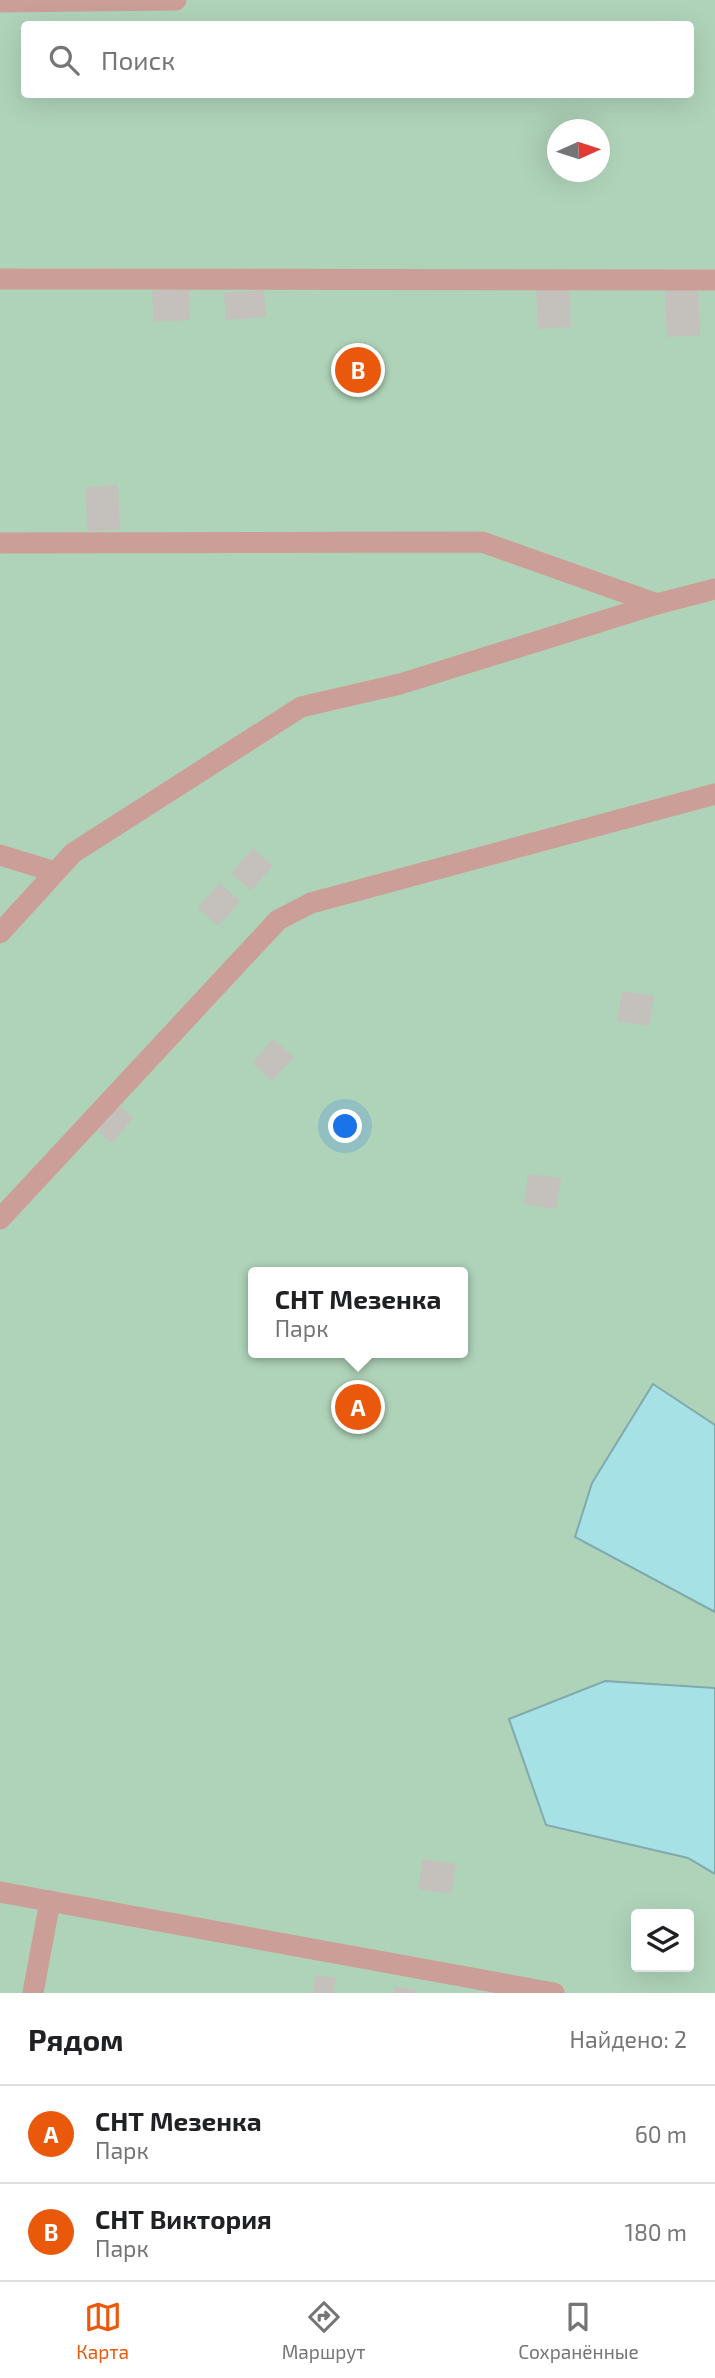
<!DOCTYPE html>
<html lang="ru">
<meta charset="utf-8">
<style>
body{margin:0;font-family:"Exo 2",sans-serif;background:#f2f2f2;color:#202124}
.controls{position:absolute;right:21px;bottom:21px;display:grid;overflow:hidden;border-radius:7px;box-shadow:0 7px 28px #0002}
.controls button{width:63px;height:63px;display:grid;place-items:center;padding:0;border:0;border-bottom:2px solid #e0e0e0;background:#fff;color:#202124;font:35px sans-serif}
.compass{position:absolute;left:547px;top:119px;width:63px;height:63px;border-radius:50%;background:#fff;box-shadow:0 7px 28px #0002;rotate:87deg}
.you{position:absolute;left:346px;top:1127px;width:24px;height:24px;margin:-18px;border:5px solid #fff;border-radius:50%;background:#1a73e8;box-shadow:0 0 0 10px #1a73e833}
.badge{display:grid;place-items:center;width:46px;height:46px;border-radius:50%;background:#ea580c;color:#fff;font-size:23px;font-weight:700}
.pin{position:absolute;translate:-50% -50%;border:4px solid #fff;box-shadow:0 2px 7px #0006}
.popup{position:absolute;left:248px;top:1267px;width:220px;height:91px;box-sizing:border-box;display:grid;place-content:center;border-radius:7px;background:#fff;filter:drop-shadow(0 2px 5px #0005);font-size:23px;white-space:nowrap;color:#757577}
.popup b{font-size:26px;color:#202124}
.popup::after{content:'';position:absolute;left:50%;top:100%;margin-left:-14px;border:14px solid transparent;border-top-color:#fff}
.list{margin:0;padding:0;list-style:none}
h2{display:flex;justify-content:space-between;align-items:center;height:91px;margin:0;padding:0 28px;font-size:30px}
h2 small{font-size:23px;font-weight:400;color:#757577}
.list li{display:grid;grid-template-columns:46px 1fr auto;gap:21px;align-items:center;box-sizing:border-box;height:98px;padding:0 28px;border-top:2px solid #e0e0e0}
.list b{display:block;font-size:26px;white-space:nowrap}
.list p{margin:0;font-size:23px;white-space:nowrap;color:#757577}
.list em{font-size:23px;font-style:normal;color:#757577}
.icon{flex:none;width:38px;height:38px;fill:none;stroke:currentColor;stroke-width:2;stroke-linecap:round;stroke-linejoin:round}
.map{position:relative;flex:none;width:715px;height:1993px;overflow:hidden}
.search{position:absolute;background:#fff;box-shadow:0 7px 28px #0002;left:21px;right:21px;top:21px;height:77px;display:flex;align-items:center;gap:18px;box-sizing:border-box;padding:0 24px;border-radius:7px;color:#757577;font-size:26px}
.sheet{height:287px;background:#fff}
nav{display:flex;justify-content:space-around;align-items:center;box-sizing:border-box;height:98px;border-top:2px solid #e0e0e0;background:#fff;font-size:19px;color:#757577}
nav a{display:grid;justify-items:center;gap:4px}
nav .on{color:#ea580c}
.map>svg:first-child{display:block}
.green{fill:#afd3b9;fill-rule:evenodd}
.water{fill:#a6e1e5;stroke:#80aaad;stroke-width:2}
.building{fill:#c4c0bc}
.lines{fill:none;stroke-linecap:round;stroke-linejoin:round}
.street{stroke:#cb9f98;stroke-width:21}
</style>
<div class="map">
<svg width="715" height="1993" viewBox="0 0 715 1993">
<rect width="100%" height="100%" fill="#ebedf2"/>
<path class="green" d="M0 0H715V1993H0ZM24 24H690V94H24ZM558 130H600V172H558ZM253 1272H463V1353H253ZM636 1914H689V1967H636Z"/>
<g class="water">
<polygon points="653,1384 715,1425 715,1612 575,1537 592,1483"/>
<polygon points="605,1681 715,1688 715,1874 688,1858 546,1825 509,1719"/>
</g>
<g class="building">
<polygon points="569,282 571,327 538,329 536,284"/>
<polygon points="189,289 190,320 154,322 152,291"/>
<polygon points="264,290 266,317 226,320 224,293"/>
<polygon points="698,290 700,335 667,337 665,291"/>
<polygon points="118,485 120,530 88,532 85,487"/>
<polygon points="253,848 273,866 251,891 231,873"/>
<polygon points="219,883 240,901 218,926 198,908"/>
<polygon points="622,991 654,996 649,1026 617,1021"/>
<polygon points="273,1039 294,1057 272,1081 252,1063"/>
<polygon points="113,1100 133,1118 112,1143 91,1125"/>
<polygon points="528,1174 561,1178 556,1209 524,1204"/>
<polygon points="423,1859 456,1864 451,1894 418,1889"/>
<polygon points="316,1975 336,1978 333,1993 312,1993"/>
<polygon points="395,1986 416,1990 415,1993 394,1993"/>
</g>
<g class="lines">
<g class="street">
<polyline points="0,2 176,0"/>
<polyline points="0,279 715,280"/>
<polyline points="0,543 482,542 657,604"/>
<polyline points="0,855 55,872"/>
<polyline points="0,933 73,853 301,707 400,684 657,604 715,589"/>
<polyline points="0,1219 278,920 311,903 715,794"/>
<polyline points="0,1892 554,1993"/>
<polyline points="33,1993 50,1901"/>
</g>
</g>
</svg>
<div class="controls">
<button><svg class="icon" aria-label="layers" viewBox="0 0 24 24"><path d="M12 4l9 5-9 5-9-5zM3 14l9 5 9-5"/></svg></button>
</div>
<svg class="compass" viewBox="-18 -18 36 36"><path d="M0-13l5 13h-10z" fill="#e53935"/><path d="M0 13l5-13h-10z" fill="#757577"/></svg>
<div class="you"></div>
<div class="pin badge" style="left:358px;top:1407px">A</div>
<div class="popup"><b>СНТ Мезенка</b>Парк</div>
<div class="pin badge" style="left:358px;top:370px">B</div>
<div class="search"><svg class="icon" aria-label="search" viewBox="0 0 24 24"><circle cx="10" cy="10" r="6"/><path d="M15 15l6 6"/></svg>Поиск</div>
</div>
<section class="sheet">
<h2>Рядом<small>Найдено: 2</small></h2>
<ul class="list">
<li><span class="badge">A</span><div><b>СНТ Мезенка</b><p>Парк</p></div><em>60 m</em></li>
<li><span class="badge">B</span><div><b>СНТ Виктория</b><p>Парк</p></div><em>180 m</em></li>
</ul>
</section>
<nav>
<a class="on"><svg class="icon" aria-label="map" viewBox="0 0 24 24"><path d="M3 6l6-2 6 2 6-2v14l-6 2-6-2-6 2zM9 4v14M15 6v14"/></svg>Карта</a>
<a><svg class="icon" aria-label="directions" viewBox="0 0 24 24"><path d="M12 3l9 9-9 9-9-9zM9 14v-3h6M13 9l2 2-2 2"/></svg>Маршрут</a>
<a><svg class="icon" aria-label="saved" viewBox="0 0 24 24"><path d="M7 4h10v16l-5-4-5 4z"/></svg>Сохранённые</a>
</nav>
